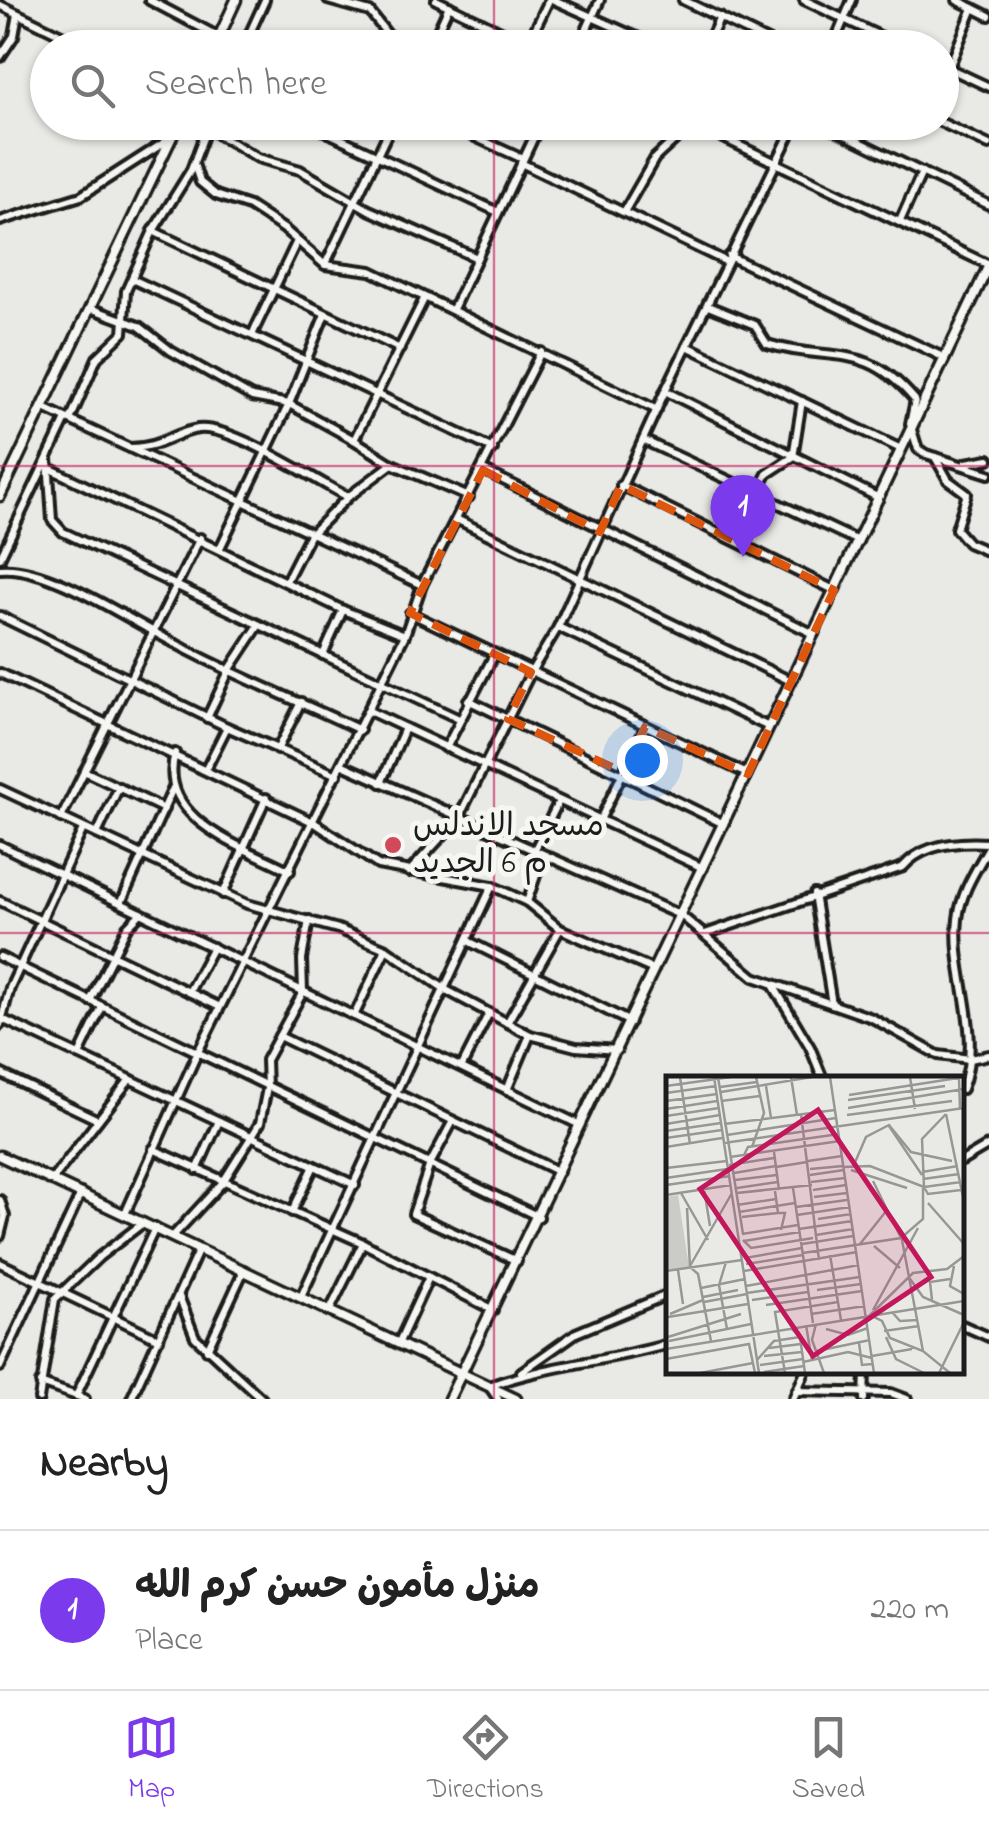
<!DOCTYPE html>
<meta charset="utf-8">
<style>
body{margin:0;font-family:"Indie Flower","Playpen Sans Arabic",sans-serif;background:#f2f2f2;color:#222}
.you{position:absolute;left:642px;top:760px;width:35px;height:35px;margin:-25px;border:8px solid #fff;border-radius:50%;background:#1a73e8;box-shadow:0 0 0 15px #1a73e833}
.badge{display:grid;place-items:center;width:65px;height:65px;border-radius:50%;background:#7c3aed;color:#fff;font-size:32px;font-weight:700}
.pin{position:absolute;translate:-50% -82px;filter:drop-shadow(0 2px 5px #0008)}
.pin::after{content:'';position:absolute;top:52px;width:35px;height:30px;background:inherit;clip-path:polygon(0 0,100% 0,50% 100%)}
.list{margin:0;padding:0;list-style:none}
h2{display:flex;justify-content:space-between;align-items:center;height:130px;margin:0;padding:0 40px;font-size:42px}
h2 small{font-size:32px;font-weight:400;color:#767676}
.list li{display:grid;grid-template-columns:65px 1fr auto;gap:30px;align-items:center;box-sizing:border-box;height:160px;padding:0 40px;border-top:2px solid #e0e0e0}
.list b{display:block;font-size:38px;white-space:nowrap}
.list p{margin:0;font-size:32px;white-space:nowrap;color:#767676}
.list em{font-size:32px;font-style:normal;color:#767676}
.icon{flex:none;width:55px;height:55px;fill:none;stroke:currentColor;stroke-width:2;stroke-linecap:round;stroke-linejoin:round}
.map{position:relative;flex:none;width:989px;height:1399px;overflow:hidden}
.search{position:absolute;background:#fff;box-shadow:0 2px 8px #0004;left:30px;right:30px;top:30px;height:110px;display:flex;align-items:center;gap:25px;box-sizing:border-box;padding:0 35px;border-radius:55px;color:#767676;font-size:38px}
.sheet{height:290px;background:#fff}
nav{display:flex;justify-content:space-around;align-items:center;box-sizing:border-box;height:140px;border-top:2px solid #e0e0e0;background:#fff;font-size:28px;color:#767676}
nav a{display:grid;justify-items:center;gap:5px}
nav .on{color:#7c3aed}
.map>svg:first-child{display:block}
.lines{fill:none;stroke-linecap:round;stroke-linejoin:round}
.minor-casing{stroke:#1c1c1c;stroke-width:14}
.tertiary-casing{stroke:#1c1c1c;stroke-width:15}
.minor{stroke:#f6f6f2;stroke-width:6}
.tertiary{stroke:#f6f6f2;stroke-width:8}
.marked{fill:none;stroke:#de560d;stroke-width:8;stroke-dasharray:20 12;stroke-linejoin:round}
.grid{fill:none;stroke:#c2185b;stroke-width:2.5;stroke-opacity:0.55}
.poi-dot{fill:#d1495b;stroke:#f6f6f2;stroke-width:4}
.labels{text-anchor:middle;dominant-baseline:central;stroke-width:10;stroke-linejoin:round;paint-order:stroke}
.poi-label{font-size:32px;fill:#1c1c1c;stroke:#f6f6f2;text-anchor:start}
.inset-road{fill:none;stroke:#979795;stroke-width:2.5}
.view{fill:#c2185b;fill-opacity:0.15;stroke:#c2185b;stroke-width:5}
.inset-edge{fill:none;stroke:#1c1c1c;stroke-width:5}
</style>
<div class="map">
<svg width="989" height="1399" viewBox="0 0 989 1399">
<rect width="100%" height="100%" fill="#e9e9e5"/>
<filter id="ink" filterUnits="userSpaceOnUse"><feTurbulence type="fractalNoise" baseFrequency=".01" numOctaves="2"/><feDisplacementMap in="SourceGraphic" scale="20" xChannelSelector="R" yChannelSelector="G"/><feConvolveMatrix kernelMatrix="1 2 1 2 8 2 1 2 1" color-interpolation-filters="sRGB"/></filter>
<g filter="url(#ink)">
<g class="lines">
<defs>
<g id="minor">
<polyline points="149,0 219,37"/>
<polyline points="328,0 370,12 387,34 414,48"/>
<polyline points="436,0 536,48"/>
<polyline points="554,0 661,48"/>
<polyline points="683,0 782,48"/>
<polyline points="804,0 905,48"/>
<polyline points="957,0 989,16"/>
<polyline points="0,5 88,48"/>
<polyline points="248,35 277,48"/>
<polyline points="528,44 549,0"/>
<polyline points="243,48 265,0"/>
<polyline points="430,48 449,6"/>
<polyline points="578,48 600,0"/>
<polyline points="706,48 720,17"/>
<polyline points="832,48 852,0"/>
<polyline points="0,57 14,36 18,14"/>
<polyline points="942,65 989,87"/>
<polyline points="949,68 973,8"/>
<polyline points="197,122 258,158 300,170 369,210 477,258"/>
<polyline points="305,122 498,212"/>
<polyline points="442,122 523,159"/>
<polyline points="690,122 989,265"/>
<polyline points="819,122 989,205"/>
<polyline points="940,122 989,145"/>
<polyline points="521,163 727,262"/>
<polyline points="194,164 200,182 216,195 249,206 284,229 325,265 371,271 657,410"/>
<polyline points="624,212 655,158 692,124"/>
<polyline points="0,221 81,196 168,140"/>
<polyline points="900,221 922,172"/>
<polyline points="153,231 400,349"/>
<polyline points="729,256 945,358"/>
<polyline points="325,265 393,122"/>
<polyline points="132,279 493,449"/>
<path d="M708 306 755 325 767 344C833 364 863 339 915 400L910 424"/>
<polyline points="90,308 139,326 171,351 252,397 289,404 354,440"/>
<polyline points="453,309 541,122"/>
<polyline points="253,333 297,241"/>
<polyline points="687,346 901,449"/>
<polyline points="665,391 879,498"/>
<polyline points="42,407 422,585"/>
<polyline points="70,420 97,358 123,333 126,291 153,231 191,170 209,122"/>
<polyline points="912,430 918,449 926,454 989,474"/>
<polyline points="643,440 858,541"/>
<path d="M130 448C164 447 173 433 198 429 231 424 316 481 348 497"/>
<polyline points="935,457 948,480 967,494 956,529 968,543 989,552"/>
<polyline points="48,459 52,520 63,532 459,719"/>
<polyline points="966,463 989,459"/>
<polyline points="392,464 469,497"/>
<polyline points="49,468 343,610 405,635"/>
<polyline points="483,470 814,634"/>
<polyline points="621,485 834,590"/>
<polyline points="757,493 767,474 793,457 802,401"/>
<polyline points="456,519 791,681"/>
<polyline points="220,548 289,404 325,314"/>
<polyline points="0,558 66,419"/>
<path d="M0 569C43 564 118 613 156 633 221 670 292 698 360 730"/>
<polyline points="286,581 309,536 348,497 392,464 354,440 424,299"/>
<polyline points="410,613 747,774"/>
<polyline points="0,616 227,727 337,775"/>
<polyline points="558,627 769,727"/>
<polyline points="323,655 343,610"/>
<polyline points="0,673 315,823 378,865 492,886 527,902 560,929 654,970"/>
<polyline points="468,700 724,824"/>
<polyline points="369,711 703,868"/>
<polyline points="207,718 230,669 259,625"/>
<polyline points="446,748 494,655"/>
<polyline points="277,750 301,702"/>
<path d="M175 753C156 821 243 846 290 871"/>
<polyline points="343,765 682,916 754,977 872,1018 938,1055 970,1059 989,1055"/>
<polyline points="206,769 227,727"/>
<polyline points="84,771 164,809"/>
<polyline points="381,783 405,728"/>
<polyline points="0,789 247,904 338,929 386,949 446,990 530,1035 576,1047 617,1050"/>
<polyline points="61,818 200,538"/>
<polyline points="600,820 645,727"/>
<polyline points="97,834 119,787"/>
<polyline points="0,845 580,1125"/>
<polyline points="534,851 559,801"/>
<polyline points="409,872 458,819 531,672 558,627 665,391 796,122"/>
<polyline points="223,894 266,798"/>
<polyline points="814,894 832,1004"/>
<polyline points="0,901 220,1007"/>
<polyline points="527,902 543,855"/>
<polyline points="121,903 173,788"/>
<path d="M705 934 903 867C923 843 960 841 989 843"/>
<polyline points="468,941 630,1022"/>
<polyline points="0,957 539,1217"/>
<polyline points="773,985 810,1047 823,1079"/>
<polyline points="189,992 213,947"/>
<polyline points="90,1001 127,927 141,913"/>
<polyline points="354,1016 386,949"/>
<polyline points="0,1018 355,1185"/>
<polyline points="507,1023 560,929"/>
<polyline points="0,1025 10,988 83,829"/>
<polyline points="279,1036 559,1172"/>
<polyline points="79,1055 102,1007"/>
<polyline points="462,1066 489,1013"/>
<polyline points="0,1073 98,1120"/>
<path d="M962 1089C984 1033 952 976 958 919 961 892 976 870 989 847"/>
<polyline points="507,1090 530,1035"/>
<polyline points="453,1121 430,1164 413,1214 517,1261"/>
<polyline points="153,1149 363,1243 493,1310"/>
<polyline points="962,1161 989,1145"/>
<polyline points="197,1170 219,1121"/>
<polyline points="52,1180 130,1079"/>
<polyline points="0,1200 5,1216 0,1236"/>
<polyline points="292,1212 314,1166"/>
<polyline points="125,1214 197,1054 405,635 422,585 541,352"/>
<polyline points="173,1236 223,1182 260,1123 267,1088 266,1060 303,992 302,959 309,920"/>
<polyline points="0,1263 159,1339"/>
<polyline points="179,1296 195,1337 262,1399"/>
<polyline points="301,1297 492,886"/>
<polyline points="330,1310 363,1243"/>
<polyline points="962,1325 989,1337"/>
<polyline points="399,1342 429,1277"/>
<polyline points="207,1350 244,1270"/>
<polyline points="0,1367 81,1193"/>
<polyline points="521,1372 576,1333 669,1294"/>
<polyline points="40,1383 85,1399"/>
<polyline points="796,1391 891,1393 907,1399"/>
<polyline points="76,1396 155,1228"/>
<polyline points="39,1399 55,1299 99,1257 143,1223"/>
<polyline points="131,1399 199,1249"/>
<path d="M498 1399 489 1386C547 1365 610 1361 669 1344"/>
<polyline points="793,1399 805,1372"/>
<polyline points="864,1399 865,1372"/>
</g>
<g id="tertiary">
<polyline points="214,48 236,0"/>
<polyline points="0,496 179,122"/>
<polyline points="0,1156 516,1399"/>
<polyline points="449,1399 989,265"/>
</g>
</defs>
<use href="#minor" class="minor-casing"/>
<use href="#tertiary" class="tertiary-casing"/>
<use href="#minor" class="minor"/>
<use href="#tertiary" class="tertiary"/>
</g>
</g>
<path class="marked" d="M483 470 600 532 621 485 834 590 748 774 645 727 623 772 508 719 531 672 410 613Z"/>
<path class="grid" d="M494 0V48M494 122V1399M0 466H989M0 933H989"/>
<circle class="poi-dot" cx="393" cy="845" r="10"/>
<g class="labels">
<g class="poi-label">
<text x="413" y="827">مسجد الاندلس<tspan x="413" dy="37">م 6 الجديد</tspan></text>
</g>
</g>
<g transform="translate(666 1076)">
<rect width="298" height="298" fill="#e9e9e5"/>
<path d="M12 119 23 191 0 194V121Z" fill="#cbcbc7"/>
<path class="inset-road" d="M14 1 24 68M48 1 93 297M52 1 77 158M125 1 131 39M164 1 208 297M244 1 249 33M293 2 294 33M0 10 65 1M100 10 105 42M54 11 91 6M55 16 146 1M0 17 50 10M183 19 298 1M182 24 279 10M0 25 51 18M55 25 94 20M182 32 298 13M0 33 51 25M135 38 153 184M280 38 256 63 258 111 262 118 295 114M280 38 298 126M181 39 286 25M1 47 0 40 53 32M0 48 54 39M58 48 169 34M223 50 256 99M0 55 55 47M61 59 170 42M0 62 56 54M58 67 298 32M0 71 56 62M86 71 98 37 90 1M108 76 113 114M78 79 82 71 173 58M64 81 174 65M142 85 176 80M63 89 108 82M110 91 141 86M178 91 204 90 258 111M187 91 200 61 223 49 245 76 286 85M0 92 61 85M144 93 177 90M185 94 241 112M256 96 292 90M68 97 110 90M144 99 178 94M0 102 61 93M257 103 293 98M69 104 111 99M207 105 236 164 257 275M145 106 179 102M0 109 64 100M258 111 295 106M71 112 112 106M127 112 147 247M38 113 44 150M147 114 180 109M109 115 112 137H119L115 154M15 117 42 164M71 117 146 109M0 119 65 109M148 121 181 117M262 127 298 168M71 129 110 123M130 131 181 124M21 132 24 191 32 198 45 265M73 136 129 127M131 139 184 131M76 141 112 137M152 143 185 138M133 153 186 145M76 158 132 149M150 159 187 153M77 164 85 172 147 162M78 165 134 156M136 168 187 160M194 168 221 134M208 170 234 192M137 177 235 162 257 143V112M164 179 175 244M79 182 136 172M60 186 53 209 61 253M80 188 137 179M24 190 66 117M288 190 284 210 298 218M12 194 17 228M0 195 76 184M78 195 191 176M242 200 257 221 298 239M80 210 193 189M35 212 79 203M151 214 195 208M81 217 194 201M37 221 72 214M86 224 142 216M266 224 264 206 284 203M38 226 81 218M100 229 196 215M207 234 252 152M226 236 234 245 252 244M4 238 37 224M145 238 199 230M2 241 82 228M150 248 146 264 158 297M140 249 146 285M125 252 134 261 139 297M160 253 182 259 202 252M218 255 253 250M2 261 75 238M220 261 230 283 258 297M3 265 85 248M193 267 196 289 206 288M103 272 135 268M0 273 298 225M151 275 204 264M98 280 136 276M206 280 246 273M0 283 83 268 89 297M91 284 108 265 134 261M137 286 182 276 206 282M94 289 137 283M98 296 138 290M34 297 87 287M119 297 109 236 172 226M273 297 298 246M284 297 257 275 224 262 216 245 204 239 247 197 281 193 298 180"/>
<path class="view" d="M152 34 265 201 147 280 34 113Z"/>
<rect width="298" height="298" class="inset-edge"/>
</g>
</svg>
<div class="you"></div>
<div class="pin badge" style="left:743px;top:557px">1</div>
<div class="search"><svg class="icon" aria-label="search" viewBox="0 0 24 24"><circle cx="10" cy="10" r="6"/><path d="M15 15l6 6"/></svg>Search here</div>
</div>
<section class="sheet">
<h2>Nearby<small></small></h2>
<ul class="list">
<li><span class="badge">1</span><div><b>منزل مأمون حسن كرم الله</b><p>Place</p></div><em>220 m</em></li>
</ul>
</section>
<nav>
<a class="on"><svg class="icon" aria-label="map" viewBox="0 0 24 24"><path d="M3 6l6-2 6 2 6-2v14l-6 2-6-2-6 2zM9 4v14M15 6v14"/></svg>Map</a>
<a><svg class="icon" aria-label="directions" viewBox="0 0 24 24"><path d="M12 3l9 9-9 9-9-9zM9 14v-3h6M13 9l2 2-2 2"/></svg>Directions</a>
<a><svg class="icon" aria-label="saved" viewBox="0 0 24 24"><path d="M7 4h10v16l-5-4-5 4z"/></svg>Saved</a>
</nav>
